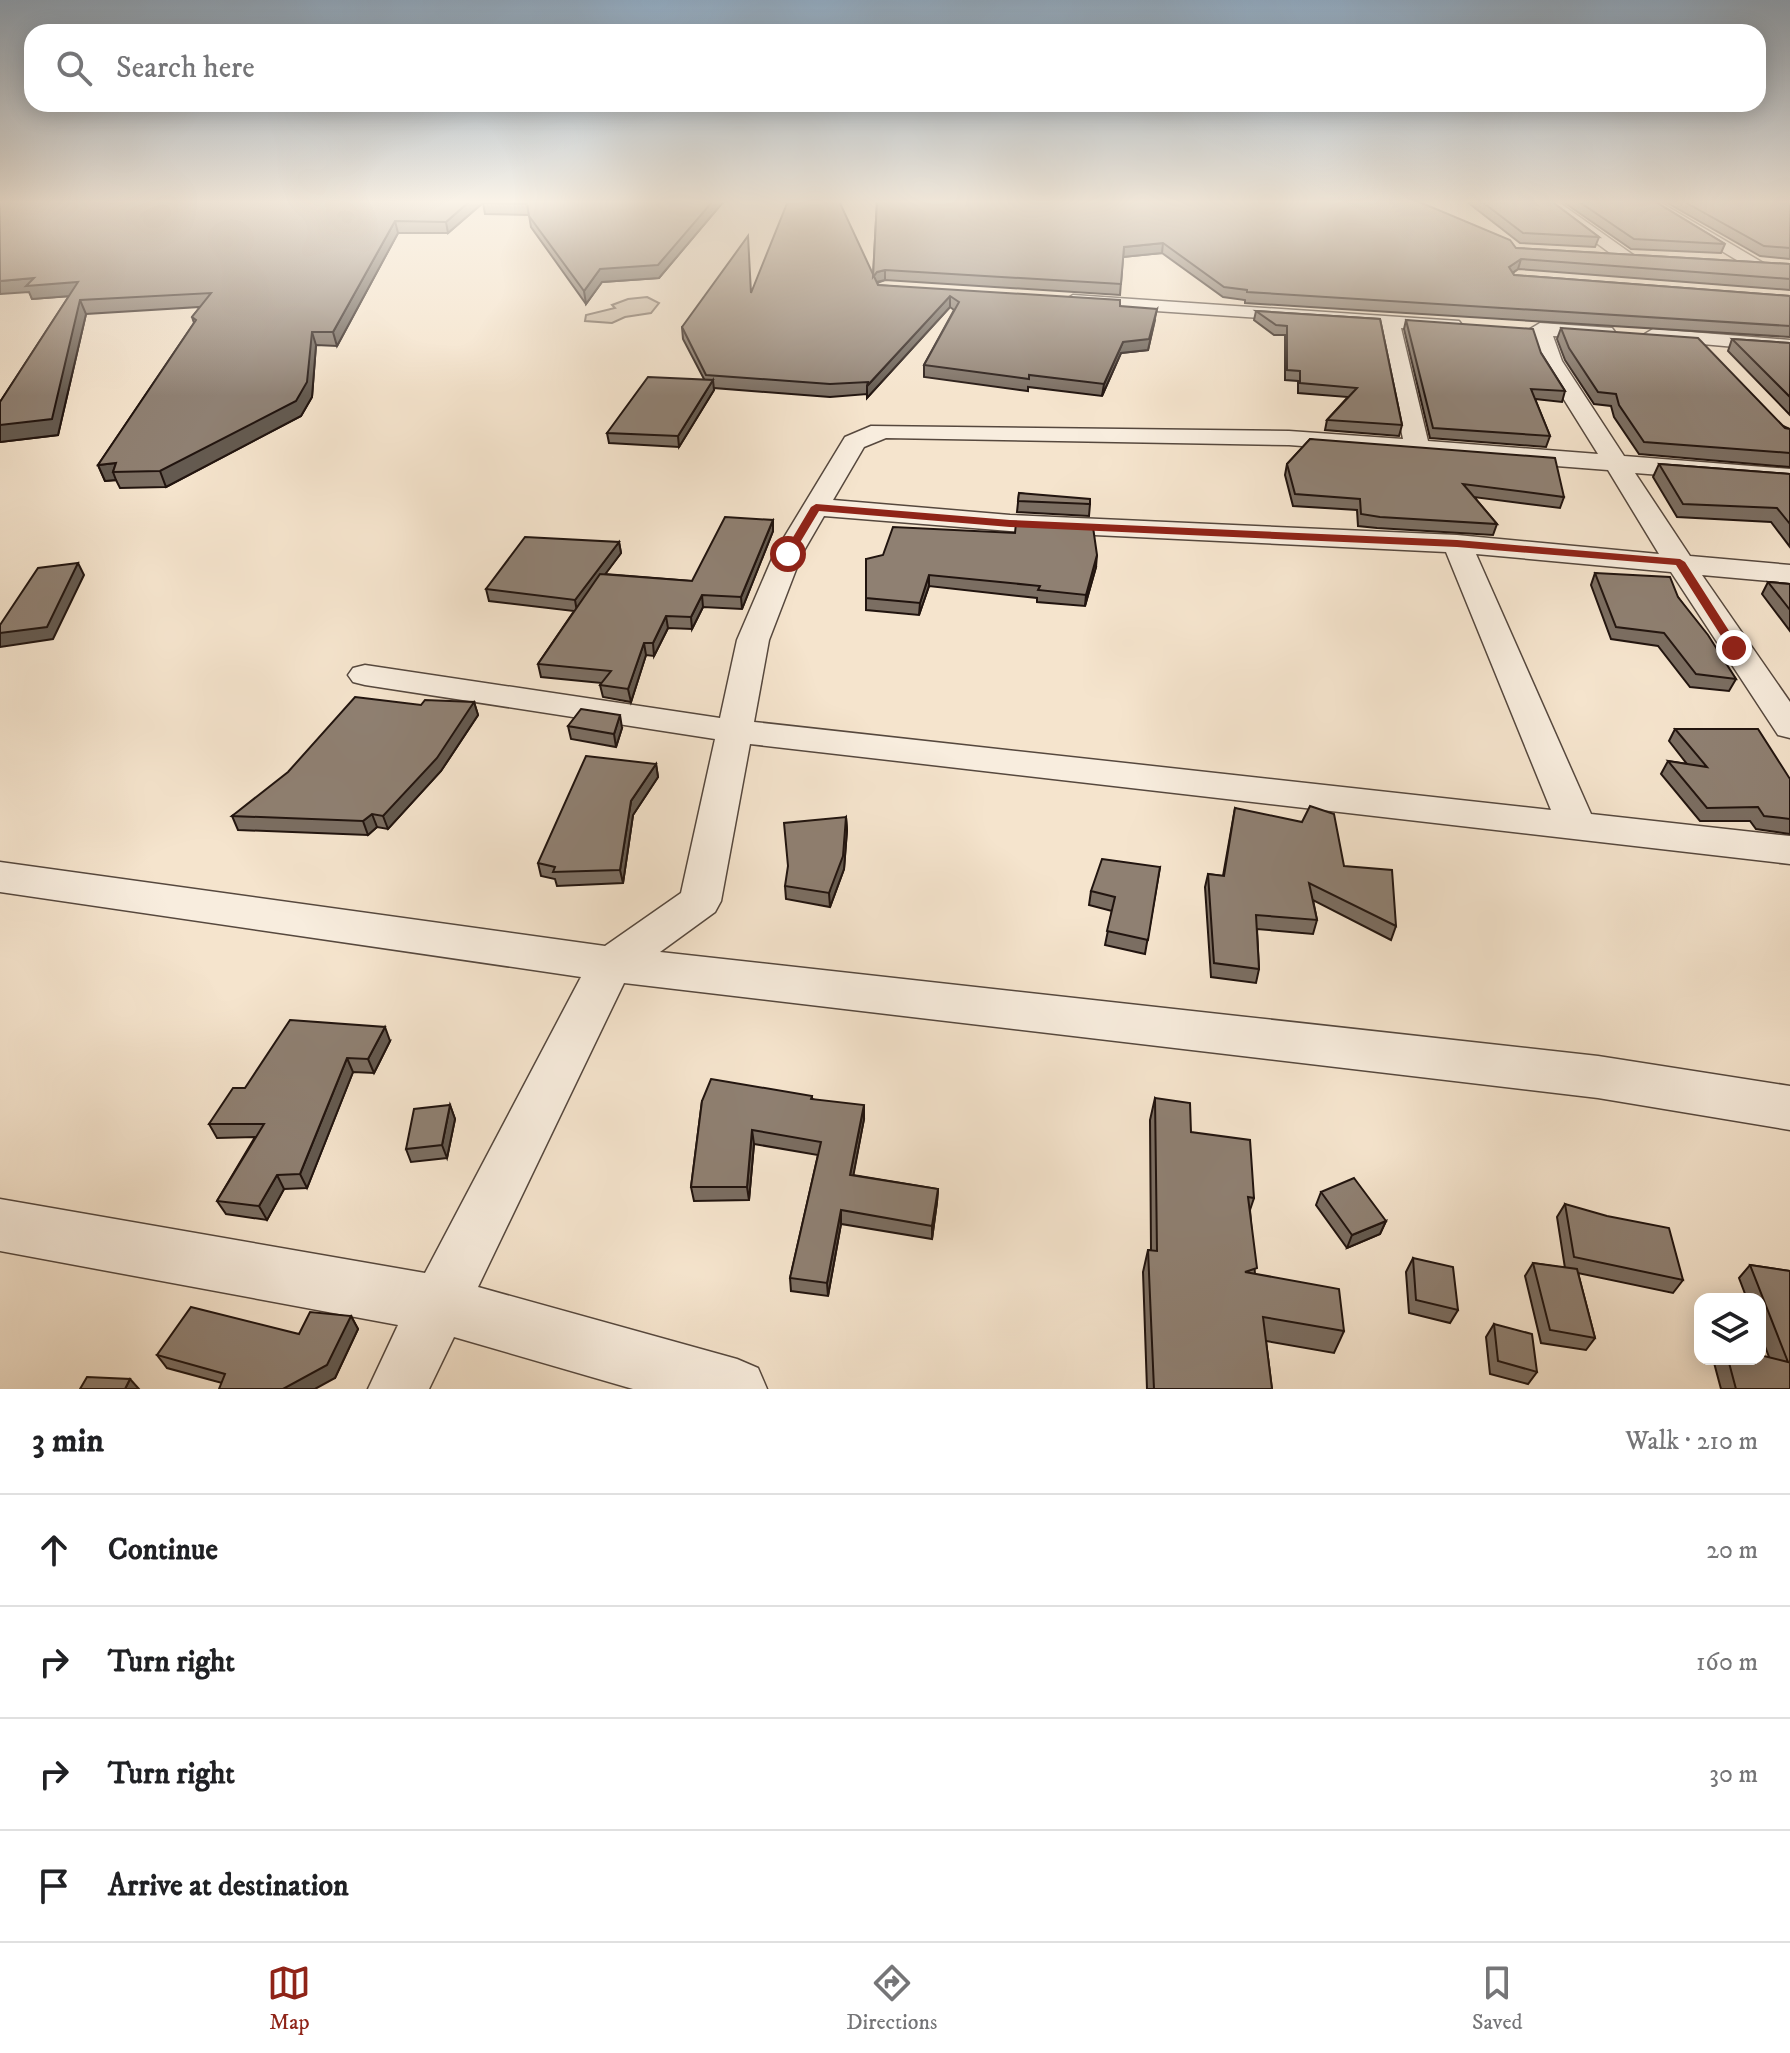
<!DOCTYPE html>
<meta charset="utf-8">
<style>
body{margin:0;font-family:"IM FELL DW Pica",serif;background:#f6f6f6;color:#202124}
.controls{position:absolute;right:24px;bottom:24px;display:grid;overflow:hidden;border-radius:16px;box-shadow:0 4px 20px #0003}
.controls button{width:72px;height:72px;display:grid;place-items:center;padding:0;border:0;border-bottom:2px solid #e0e0e0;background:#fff;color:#202124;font:40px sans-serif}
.stop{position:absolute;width:24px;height:24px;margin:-18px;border:6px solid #8f2418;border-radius:50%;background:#fff}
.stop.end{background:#8f2418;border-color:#fff;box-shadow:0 2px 8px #0008}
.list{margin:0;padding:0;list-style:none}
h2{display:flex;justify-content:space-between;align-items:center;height:104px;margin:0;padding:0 32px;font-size:34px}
h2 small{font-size:26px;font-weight:400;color:#757577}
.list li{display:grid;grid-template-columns:52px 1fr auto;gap:24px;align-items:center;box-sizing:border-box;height:112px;padding:0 32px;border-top:2px solid #e0e0e0}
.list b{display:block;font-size:30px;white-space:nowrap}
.list em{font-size:26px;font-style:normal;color:#757577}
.icon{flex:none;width:44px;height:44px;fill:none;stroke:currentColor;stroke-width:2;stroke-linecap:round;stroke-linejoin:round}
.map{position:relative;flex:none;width:1790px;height:1389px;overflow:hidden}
.search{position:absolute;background:#fff;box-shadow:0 4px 20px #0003;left:24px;right:24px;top:24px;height:88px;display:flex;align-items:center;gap:20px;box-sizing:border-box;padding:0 28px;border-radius:24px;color:#757577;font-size:30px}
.sheet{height:552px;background:#fff}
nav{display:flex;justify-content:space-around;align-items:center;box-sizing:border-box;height:112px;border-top:2px solid #e0e0e0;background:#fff;font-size:22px;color:#757577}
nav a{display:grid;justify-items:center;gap:4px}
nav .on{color:#8f2418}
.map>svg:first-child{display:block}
.green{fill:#d1c1ad;stroke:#796a5e;stroke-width:2}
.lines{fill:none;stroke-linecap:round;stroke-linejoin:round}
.minor-casing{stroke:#56483e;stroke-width:3}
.minor{fill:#f8edde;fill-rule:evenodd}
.wall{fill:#7b6e62;stroke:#21140f;stroke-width:2}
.shaded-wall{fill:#645a50;stroke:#21140f;stroke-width:2}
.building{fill:#8f8072;stroke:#21140f;stroke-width:2}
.route{fill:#8f2418}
</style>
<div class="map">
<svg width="1790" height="1389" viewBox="0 0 1790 1389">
<rect width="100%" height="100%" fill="#f5e4cd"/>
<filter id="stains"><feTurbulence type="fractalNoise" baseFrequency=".0025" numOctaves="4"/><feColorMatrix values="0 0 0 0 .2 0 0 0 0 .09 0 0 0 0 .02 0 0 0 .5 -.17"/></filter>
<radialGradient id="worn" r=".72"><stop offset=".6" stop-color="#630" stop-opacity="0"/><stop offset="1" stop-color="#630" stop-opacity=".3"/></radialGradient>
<polygon class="green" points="647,297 659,303 651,313 625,317 612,323 585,321 586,315 615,308 612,305 628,299"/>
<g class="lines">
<defs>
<g id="minor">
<polygon points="1539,201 1557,201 1636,257 1633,261 1621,261"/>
<polygon points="1639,201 1658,201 1765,264 1762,268 1750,268"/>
<path d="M1073 295 1459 321 1462 325 1459 329 1452 331 1401 328 1428 441 1598 454 1540 361 1530 329 1540 323 1612 328 1615 332 1612 336 1605 338 1553 336 1562 361 1624 456 1790 469V485L1635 473 1690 556 1790 565V583L1702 575 1790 702V738L1778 735 1671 572 1476 554 1591 814 1790 836V864L750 744 721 901 715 912 660 952 1598 1056 1790 1086V1130L1598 1098 624 983 478 1287 737 1359 758 1368 767 1389H633L454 1337 429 1389H368L398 1325 0 1251V1199L425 1273 581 977 0 892V862L605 946 681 893 715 739 365 685 353 682 348 675 353 668 365 665 720 718 737 640 774 554 845 437 871 426 1289 431 1403 439 1380 326 1066 305 1063 301ZM886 438 1289 445 1608 470 1659 554 1457 535 1010 515 833 500 864 447ZM824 516 1010 531 1446 552 1551 810 754 722 769 640 802 554Z"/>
<polygon points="1653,329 1790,340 1790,352 1646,339 1643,335"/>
</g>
</defs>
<use href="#minor" class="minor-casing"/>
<use href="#minor" class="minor"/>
</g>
<g class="wall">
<polygon points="0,201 724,201 659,278 602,282 586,304 531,227 529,215 485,214 483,203 448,233 398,233 337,346 316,345 312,397 301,416 166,487 120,488 116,480 105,481 98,465 194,323 192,317 200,307 86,314 58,435 0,442 0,402 69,296 32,299"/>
<polygon points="877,201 1516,248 1790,264 1790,290 1518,269 1513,273 1514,275 1790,296 1790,337 1245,303 1245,300 1223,297 1162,253 1123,257 1120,295 885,280 877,283 878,285 1120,306 1155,320 1148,350 1121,353 1102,396 1028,387 1028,391 924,377 924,365 954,310 950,307 867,398 867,394 830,397 713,388 714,390 679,447 609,443 607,433 704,379 683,339 682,327 751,293 873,276"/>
<polygon points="1466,201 1551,201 1599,237 1595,247 1520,243"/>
<polygon points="1562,201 1654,201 1725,244 1721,253 1631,249"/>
<polygon points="1664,201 1790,201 1790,259 1760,256"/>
<polygon points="1256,311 1380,319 1402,425 1399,436 1325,430 1327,420 1348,397 1298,393 1298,381 1285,380 1285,335 1274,335 1254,320"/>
<polygon points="1406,320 1541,353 1565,391 1562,402 1535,399 1550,436 1546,447 1430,438 1404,329"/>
<polygon points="1561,328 1790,429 1790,467 1639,454 1614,417 1611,406 1594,404 1565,360 1557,339"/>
<polygon points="1732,339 1790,343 1790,415 1728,351"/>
<polygon points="1310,439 1564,497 1560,508 1474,497 1497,524 1493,535 1377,528 1358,526 1357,510 1293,506 1285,475 1287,464"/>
<polygon points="1659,464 1790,474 1790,547 1771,522 1677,517 1653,477"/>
<polygon points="1019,493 1090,504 1089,516 1017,512"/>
<polygon points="773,520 773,531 742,609 703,607 692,629 668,628 654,656 646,655 631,702 603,697 600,685 602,683 541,677 538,664 574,611 489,601 486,589 619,542 621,553 605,574 692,581"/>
<polygon points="866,559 1096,567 1085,606 1037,602 1037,598 929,586 919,615 866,610"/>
<polygon points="1595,573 1678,597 1736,679 1729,691 1690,687 1658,646 1611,639 1591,585"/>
<polygon points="1768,582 1790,584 1790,631 1762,594"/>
<polygon points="474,702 478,715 441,771 388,829 377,827 368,835 238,830 232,816 421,705"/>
<polygon points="568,726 622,728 616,747 571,739"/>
<polygon points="1675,729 1790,779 1790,834 1756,829 1750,821 1700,821 1661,774 1668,761 1687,764 1669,741"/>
<polygon points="656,764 658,777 633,815 623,883 557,886 555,879 541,876 538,863"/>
<polygon points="1235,808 1344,866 1396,926 1391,940 1313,900 1317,920 1313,934 1257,929 1259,969 1256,983 1211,977 1205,887 1208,874 1223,876"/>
<polygon points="846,817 847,830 844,869 830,907 786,899 785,886"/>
<polygon points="1160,867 1145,954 1105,945 1112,911 1089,905 1091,891"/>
<polygon points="390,1041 374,1073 353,1072 307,1188 284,1189 267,1220 226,1214 217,1201 255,1137 217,1138 209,1124 245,1088"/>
<polygon points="812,1096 812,1099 864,1119 853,1175 938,1189 937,1202 932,1239 841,1224 828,1296 791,1291 790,1278 818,1155 754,1144 749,1200 694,1201 691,1187 702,1101"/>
<polygon points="1155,1098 1191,1132 1254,1198 1250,1210 1255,1274 1344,1331 1334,1353 1266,1341 1272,1389 1147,1389 1143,1272 1148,1250 1151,1250 1150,1120"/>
<polygon points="450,1105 455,1119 447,1158 411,1162 406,1149"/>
<polygon points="1321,1192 1386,1221 1380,1234 1347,1248 1316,1205"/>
<polygon points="1565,1204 1683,1280 1673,1293 1578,1273 1595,1338 1586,1350 1541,1343 1525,1276 1533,1263 1565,1268 1557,1217"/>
<polygon points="1413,1258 1458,1310 1450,1323 1409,1313 1406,1272"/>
<polygon points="1750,1265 1790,1271 1790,1389 1721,1389 1713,1359 1769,1357 1760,1333 1760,1299 1747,1299 1739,1278"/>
<polygon points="351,1316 358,1329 335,1378 222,1383 167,1368 157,1355 299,1334"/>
<polygon points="1494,1324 1537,1372 1528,1384 1490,1374 1486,1337"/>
</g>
<g class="shaded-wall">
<polygon points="470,201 485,201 448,233 446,222"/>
<polygon points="713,201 724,201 659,278 602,282 586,304 584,291 600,269"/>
<polygon points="395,221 398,233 337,346 333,332"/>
<polygon points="1163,243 1162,253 1123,257 1124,247"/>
<polygon points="1521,259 1518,269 1506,277 1509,267"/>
<polygon points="885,270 885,280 877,282 873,288 873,277 877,272"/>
<polygon points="34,278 78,282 84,295 32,299 29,292 0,294 0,281"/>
<polygon points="950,296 950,307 867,398 867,386"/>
<polygon points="80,300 86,314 58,435 0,442 0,425"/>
<polygon points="1157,309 1148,350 1121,353 1102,396 1104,384 1123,342"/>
<polygon points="312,332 316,345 312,397 301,416 166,487 160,471"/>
<polygon points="713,380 714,390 679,447 678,436"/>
<polygon points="116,463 113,472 116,480 105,481 98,465"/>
<polygon points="773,520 773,531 742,609 741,597"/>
<polygon points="619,542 621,553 577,612 575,600"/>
<polygon points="1097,555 1096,567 1085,606 1086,595"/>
<polygon points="78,563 84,575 53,639 0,647 0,633"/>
<polygon points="929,575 929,586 919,615 920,603"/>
<polygon points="702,595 703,607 692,629 691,617"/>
<polygon points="666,616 668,628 654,656 653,643"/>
<polygon points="644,643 646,655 631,702 628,689"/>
<polygon points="474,702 478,715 441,771 388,829 383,816"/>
<polygon points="620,715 622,728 616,747 614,734"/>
<polygon points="656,764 658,777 633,815 623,883 620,870 631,801"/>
<polygon points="372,814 377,827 368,835 363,821"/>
<polygon points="846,817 847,830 844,869 830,907 829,893"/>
<polygon points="385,1027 390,1041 374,1073 368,1059"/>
<polygon points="347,1058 353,1072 307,1188 300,1174"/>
<polygon points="450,1105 455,1119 447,1158 442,1145"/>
<polygon points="864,1105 864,1119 851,1188 850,1175"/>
<polygon points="752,1130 754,1144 749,1200 747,1187"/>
<polygon points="277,1175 284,1189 267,1220 259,1206"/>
<polygon points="938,1189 937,1202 932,1239 932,1226"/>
<polygon points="841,1210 841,1224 828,1296 827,1283"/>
<polygon points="1386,1221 1380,1234 1347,1248 1352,1235"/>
<polygon points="351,1316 358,1329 335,1378 315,1389 283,1389"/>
<polygon points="130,1379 139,1389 125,1389"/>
</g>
<g class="building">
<polygon points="0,201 470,201 446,222 395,221 333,332 312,332 307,382 296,401 160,471 113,472 116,463 98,465 196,320 192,317 211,293 80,300 52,419 0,425 0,402 78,282 26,286 34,278 0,281"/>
<polygon points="483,201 713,201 658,265 600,269 584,291 529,216 527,204 483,203"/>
<polygon points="788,201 839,201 878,285 1120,300 1120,306 1157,309 1149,339 1123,342 1104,384 1029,375 1029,379 924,365 959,302 950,296 867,386 868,382 830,384 706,375 682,327 748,236 751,293"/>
<polygon points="877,201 1417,201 1510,240 1516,248 1790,264 1790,279 1521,259 1509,267 1514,275 1790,296 1790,326 1247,292 1247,290 1224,287 1163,243 1124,247 1121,284 885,270 877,272 873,277"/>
<polygon points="1481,201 1551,201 1599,237 1523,233"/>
<polygon points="1578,201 1654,201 1725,244 1634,239"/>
<polygon points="1683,201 1790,201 1790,248 1764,246"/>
<polygon points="1256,311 1380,319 1402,425 1327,420 1357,388 1300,383 1300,371 1287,370 1287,326 1276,325"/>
<polygon points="1406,320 1533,329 1541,353 1565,391 1531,389 1550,436 1433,428"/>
<polygon points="1561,328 1698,338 1785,428 1790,429 1790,453 1644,442 1619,405 1616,394 1598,392 1569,348"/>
<polygon points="1732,339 1790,343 1790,397"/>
<polygon points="648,377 713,380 678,436 607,433"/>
<polygon points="1310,439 1555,458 1564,497 1463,484 1497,524 1380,517 1361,514 1360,499 1295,494 1287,464"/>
<polygon points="1659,464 1790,474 1790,524 1777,508 1683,504"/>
<polygon points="1019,493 1090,499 1090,504 1018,501"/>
<polygon points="725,517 773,520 741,597 702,595 691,617 666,616 653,643 644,643 628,689 600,685 611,671 538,664 600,574 692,581"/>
<polygon points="1016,523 1093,527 1097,555 1086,595 1038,590 1040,586 929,575 920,603 866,598 866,559 883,555 893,527 1015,533"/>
<polygon points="525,537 619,542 575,600 486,589"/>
<polygon points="78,563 47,627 0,633 0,625 38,568"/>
<polygon points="1595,573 1670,577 1678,597 1708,635 1736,679 1696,674 1664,633 1616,627"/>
<polygon points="1768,582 1790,584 1790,610"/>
<polygon points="355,697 421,705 425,700 474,702 437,758 383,816 372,814 363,821 232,816 288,772"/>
<polygon points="581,709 620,715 614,734 568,726"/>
<polygon points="1675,729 1758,729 1790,779 1790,819 1764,816 1758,807 1707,808 1668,761 1707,767"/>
<polygon points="586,756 656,764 631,801 620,870 553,872 555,867 538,863"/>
<polygon points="1310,806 1334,814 1344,866 1392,870 1396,926 1309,883 1317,920 1256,915 1259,969 1214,963 1208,874 1224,876 1235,808 1302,822"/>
<polygon points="846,817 843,856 829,893 785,886 788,866 784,823"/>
<polygon points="1102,859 1160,867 1148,940 1107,931 1115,897 1091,891"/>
<polygon points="290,1020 385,1027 368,1059 347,1058 300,1174 277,1175 259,1206 217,1201 264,1124 209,1124 233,1088 245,1088"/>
<polygon points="711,1079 812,1096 811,1099 864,1105 850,1175 938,1189 932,1226 841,1210 827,1283 790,1278 821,1142 752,1130 747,1187 691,1187 702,1101"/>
<polygon points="1155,1098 1190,1103 1191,1132 1250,1140 1254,1198 1248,1197 1257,1268 1245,1272 1339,1289 1344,1331 1263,1317 1272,1389 1154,1389 1148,1250 1157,1251"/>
<polygon points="450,1105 442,1145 406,1149 414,1109"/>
<polygon points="1354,1178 1386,1221 1352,1235 1321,1192"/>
<polygon points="1565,1204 1607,1216 1669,1228 1683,1280 1574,1257"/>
<polygon points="1413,1258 1453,1267 1458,1310 1416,1300"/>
<polygon points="1533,1263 1577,1269 1595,1338 1550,1330"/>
<polygon points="1750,1265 1790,1271 1790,1389 1736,1389 1728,1359 1760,1359 1760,1355 1788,1362"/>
<polygon points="191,1307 299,1334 310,1312 351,1316 327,1365 283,1389 219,1389 225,1374 157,1355"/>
<polygon points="1494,1324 1532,1334 1537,1372 1498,1361"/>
<polygon points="87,1377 130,1379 125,1389 80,1389"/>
</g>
<linearGradient id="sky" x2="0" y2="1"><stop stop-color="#90abc3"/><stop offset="0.51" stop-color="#faf3e8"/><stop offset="1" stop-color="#faf3e8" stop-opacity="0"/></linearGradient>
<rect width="1790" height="396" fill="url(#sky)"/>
<polygon class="route" points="816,504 1010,520 1457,540 1680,559 1685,562 1740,648 1730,650 1676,565 1457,547 1010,527 819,511 792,556 785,556 783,554 811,507"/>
<rect width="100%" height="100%" filter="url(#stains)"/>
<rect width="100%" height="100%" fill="url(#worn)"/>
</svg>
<div class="controls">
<button><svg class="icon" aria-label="layers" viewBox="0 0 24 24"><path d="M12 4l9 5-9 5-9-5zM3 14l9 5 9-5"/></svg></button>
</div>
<div class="stop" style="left:788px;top:554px"></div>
<div class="stop end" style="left:1734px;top:648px"></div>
<div class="search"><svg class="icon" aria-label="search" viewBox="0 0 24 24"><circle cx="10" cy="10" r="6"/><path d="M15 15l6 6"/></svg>Search here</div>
</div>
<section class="sheet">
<h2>3 min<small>Walk · 210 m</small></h2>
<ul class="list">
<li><svg class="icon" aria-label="ahead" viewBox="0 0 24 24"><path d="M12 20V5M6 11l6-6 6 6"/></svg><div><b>Continue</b></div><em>20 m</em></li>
<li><svg class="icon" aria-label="right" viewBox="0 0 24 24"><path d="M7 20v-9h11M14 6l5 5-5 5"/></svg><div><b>Turn right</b></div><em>160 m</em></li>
<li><svg class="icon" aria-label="right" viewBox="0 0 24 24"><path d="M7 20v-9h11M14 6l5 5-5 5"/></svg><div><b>Turn right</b></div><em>30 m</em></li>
<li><svg class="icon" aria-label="arrive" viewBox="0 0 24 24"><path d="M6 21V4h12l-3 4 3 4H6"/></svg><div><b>Arrive at destination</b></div></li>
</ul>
</section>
<nav>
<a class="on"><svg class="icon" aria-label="map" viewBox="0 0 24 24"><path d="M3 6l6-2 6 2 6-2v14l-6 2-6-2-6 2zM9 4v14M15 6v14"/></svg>Map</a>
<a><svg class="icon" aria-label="directions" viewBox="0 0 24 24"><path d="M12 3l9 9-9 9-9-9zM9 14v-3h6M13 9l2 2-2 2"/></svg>Directions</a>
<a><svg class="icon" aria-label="saved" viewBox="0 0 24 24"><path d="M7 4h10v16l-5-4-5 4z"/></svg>Saved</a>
</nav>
